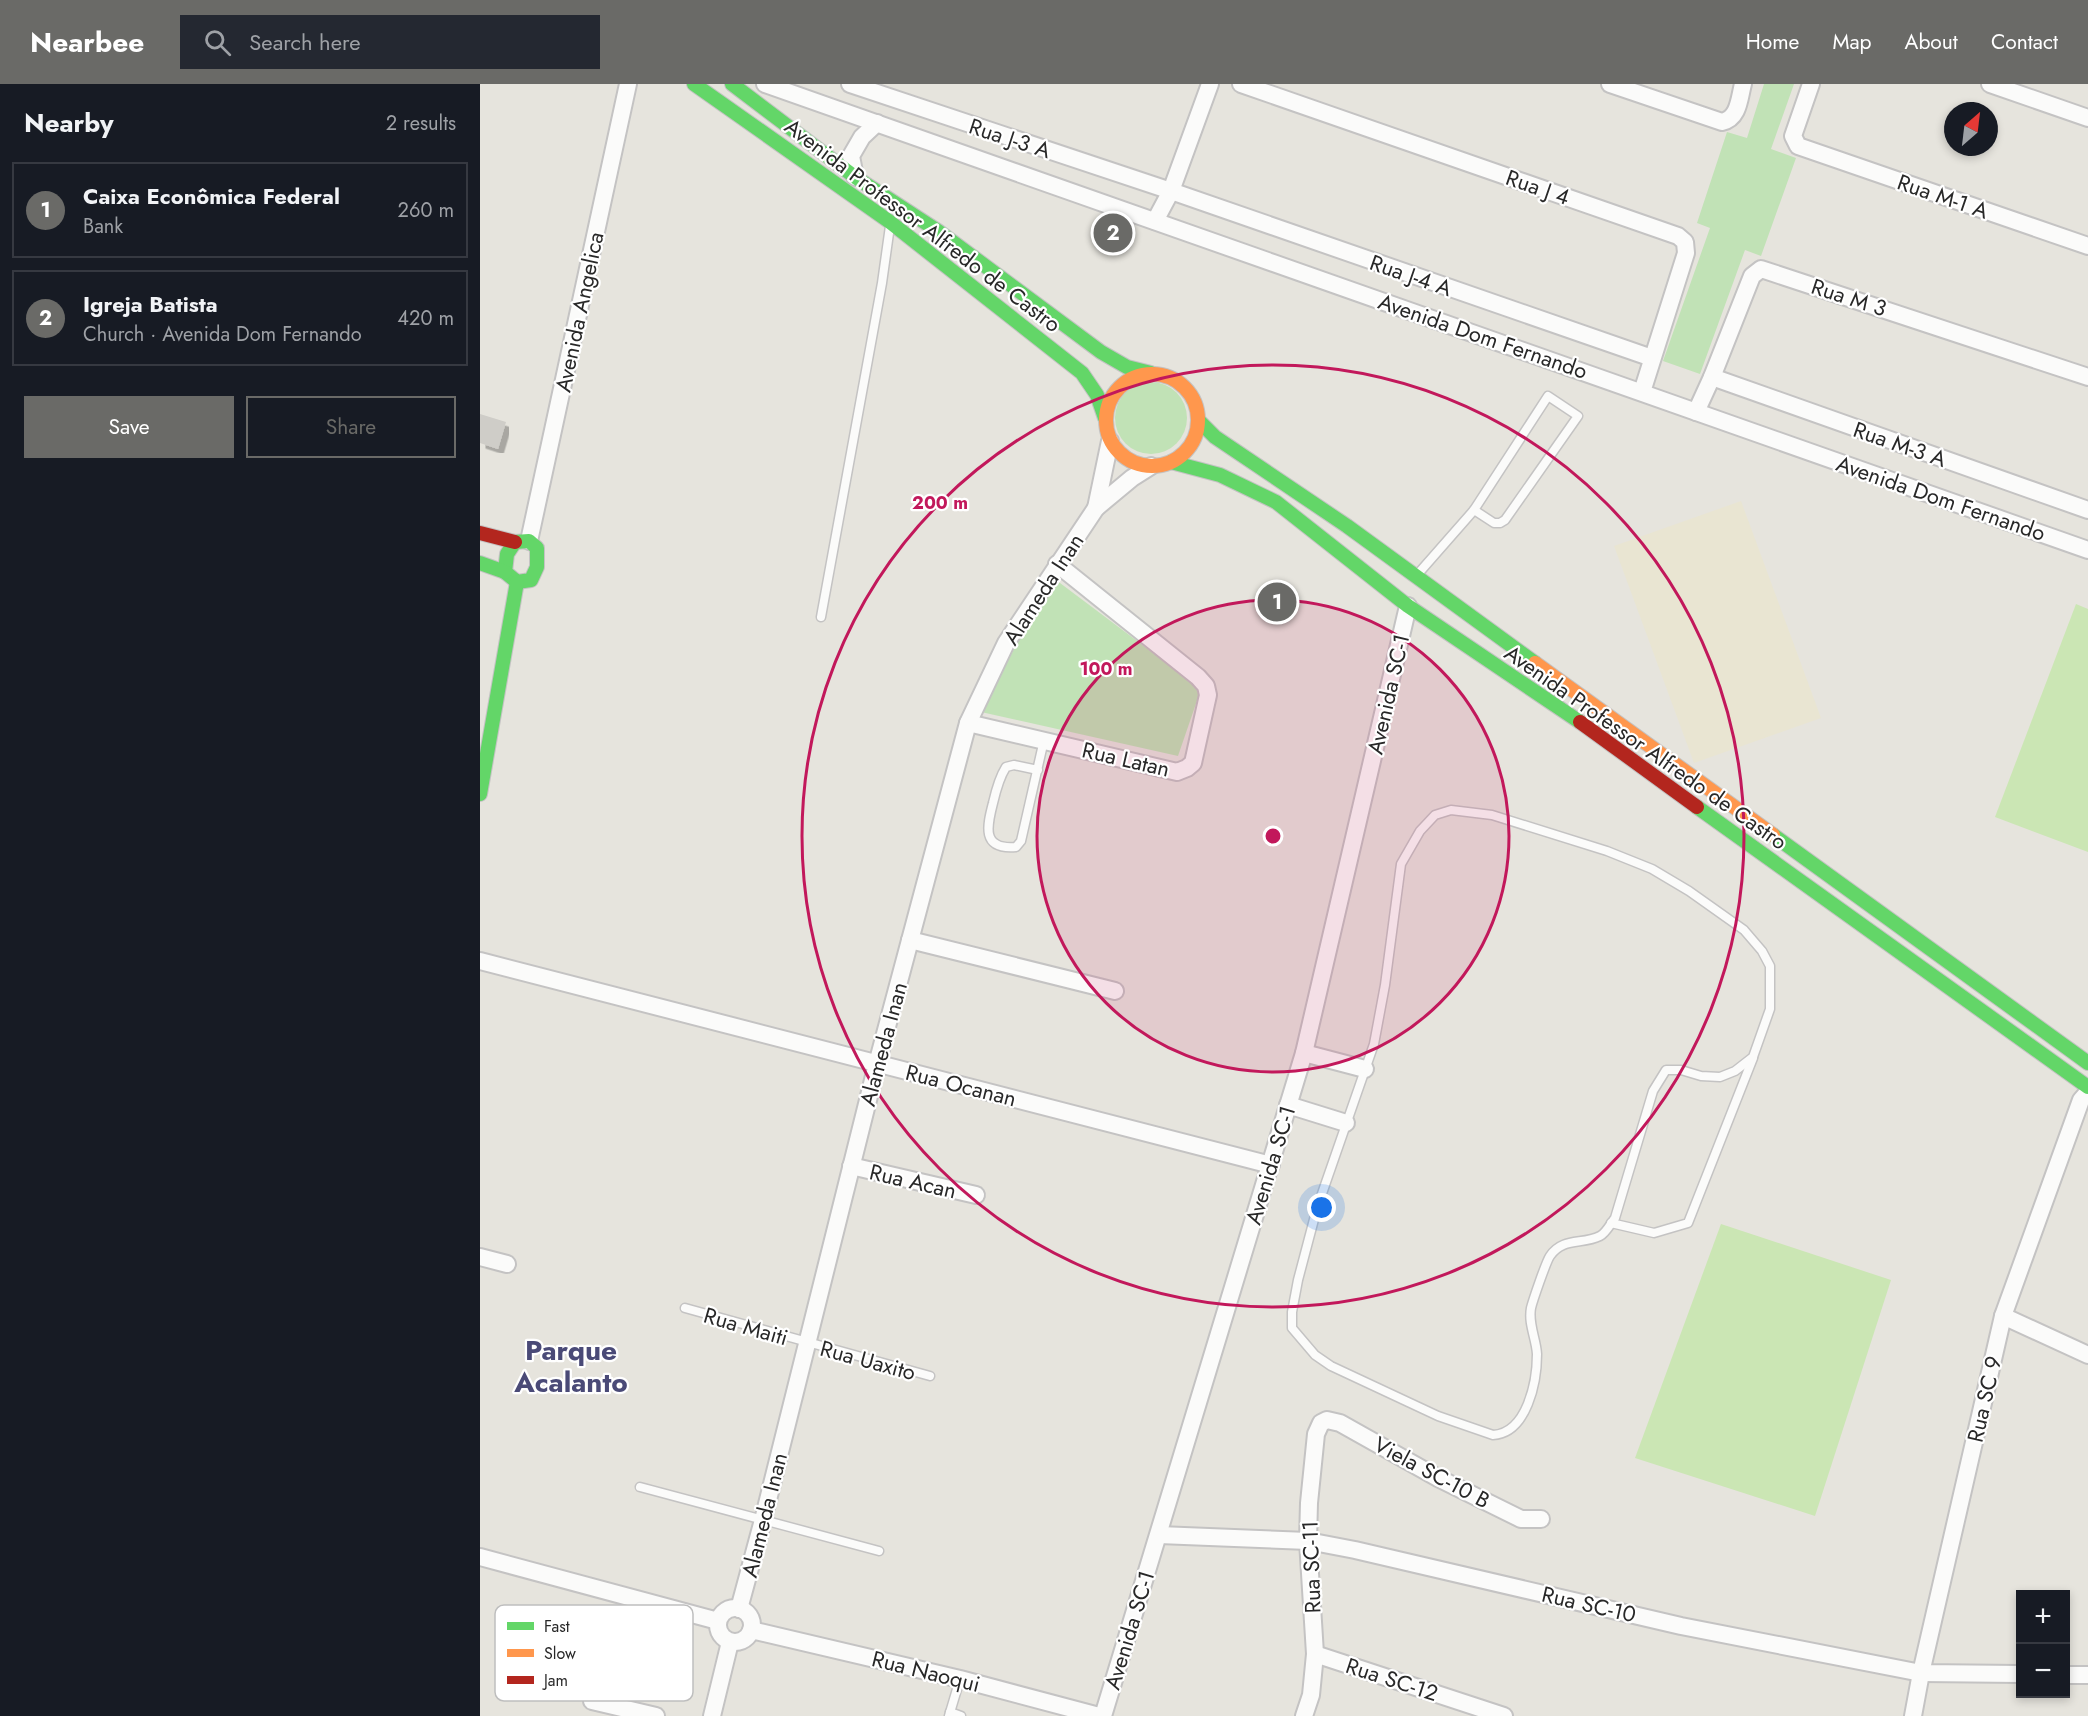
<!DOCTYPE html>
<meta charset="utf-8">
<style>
body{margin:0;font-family:Jost,sans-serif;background:#242831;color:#f1f3f6}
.controls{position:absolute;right:18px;bottom:18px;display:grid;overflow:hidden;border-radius:0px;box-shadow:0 3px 9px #0003}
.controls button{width:54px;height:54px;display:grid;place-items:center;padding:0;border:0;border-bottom:2px solid #363941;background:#171b24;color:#f1f3f6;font:30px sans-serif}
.compass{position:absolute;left:1464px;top:18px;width:54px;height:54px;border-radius:50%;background:#171b24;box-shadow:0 3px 9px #0003;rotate:28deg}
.you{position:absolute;left:842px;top:1124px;width:21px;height:21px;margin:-15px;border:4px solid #fff;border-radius:50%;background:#1a73e8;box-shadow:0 0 0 9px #1a73e833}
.badge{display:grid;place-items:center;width:39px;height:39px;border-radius:50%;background:#6a6a67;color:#fff;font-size:20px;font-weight:700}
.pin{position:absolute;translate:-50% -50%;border:3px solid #fff;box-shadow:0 2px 6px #0006}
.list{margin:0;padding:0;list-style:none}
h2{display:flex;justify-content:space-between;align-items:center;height:78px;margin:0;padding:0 24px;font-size:26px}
h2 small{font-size:20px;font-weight:400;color:#9ea1a6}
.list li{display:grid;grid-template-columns:39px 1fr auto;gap:18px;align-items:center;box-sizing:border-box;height:96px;margin:0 12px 12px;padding:0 12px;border:2px solid #363941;border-radius:0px}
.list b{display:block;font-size:22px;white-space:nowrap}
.list p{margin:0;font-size:20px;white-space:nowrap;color:#9ea1a6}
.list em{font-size:20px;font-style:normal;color:#9ea1a6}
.actions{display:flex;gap:12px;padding:18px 24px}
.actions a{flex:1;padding:14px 0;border:2px solid #6a6a67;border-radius:0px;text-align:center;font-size:21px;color:#6a6a67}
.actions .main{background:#6a6a67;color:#fff}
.icon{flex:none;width:33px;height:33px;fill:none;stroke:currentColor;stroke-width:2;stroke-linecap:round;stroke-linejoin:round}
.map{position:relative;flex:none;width:1608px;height:1632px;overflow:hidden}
header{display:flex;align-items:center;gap:36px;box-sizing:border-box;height:84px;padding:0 30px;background:#6a6a67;color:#fff}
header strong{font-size:28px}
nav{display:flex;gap:33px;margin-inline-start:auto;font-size:21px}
.search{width:420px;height:54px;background:#242831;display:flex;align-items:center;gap:15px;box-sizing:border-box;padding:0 21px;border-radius:0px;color:#9ea1a6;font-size:22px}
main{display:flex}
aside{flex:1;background:#171b24}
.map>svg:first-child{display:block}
.education{fill:#e9e5d2}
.green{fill:#c1e2b6}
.pitch{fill:#cbe6b4}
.building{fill:#cfcdc8;filter:url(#shadow)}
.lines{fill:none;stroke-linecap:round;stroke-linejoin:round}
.lane-casing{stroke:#c4c3c3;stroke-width:11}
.street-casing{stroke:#c4c3c3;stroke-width:20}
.fast-casing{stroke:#c4c3c3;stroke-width:16}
.slow-casing{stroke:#c4c3c3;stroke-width:16}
.jam-casing{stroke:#c4c3c3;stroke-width:16}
.lane{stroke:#fbfbfa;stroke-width:8}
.street{stroke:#fbfbfa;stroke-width:16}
.fast{stroke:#63d668;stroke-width:14}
.slow{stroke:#ff974d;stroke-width:14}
.jam{stroke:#b3261e;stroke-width:14}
.ring{fill:none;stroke:#c2185b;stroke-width:3}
.labels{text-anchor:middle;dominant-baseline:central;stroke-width:4.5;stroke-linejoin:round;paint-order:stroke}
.street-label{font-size:22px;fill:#282828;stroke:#fff}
.district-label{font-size:28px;font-weight:bold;fill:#4a4a77;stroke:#fff}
.key{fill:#fff;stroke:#bebebe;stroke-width:1.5}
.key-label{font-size:16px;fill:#282828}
.centre{fill:#c2185b;stroke:#fff;stroke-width:3}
.ring-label{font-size:18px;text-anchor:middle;font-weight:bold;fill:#c2185b;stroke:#fff;stroke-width:4.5;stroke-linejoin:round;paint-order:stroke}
</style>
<header>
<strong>Nearbee</strong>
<div class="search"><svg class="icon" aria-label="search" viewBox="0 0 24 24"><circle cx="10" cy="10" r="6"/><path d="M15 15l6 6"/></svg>Search here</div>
<nav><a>Home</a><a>Map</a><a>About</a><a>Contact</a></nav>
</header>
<main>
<aside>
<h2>Nearby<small>2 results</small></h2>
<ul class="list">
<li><span class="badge">1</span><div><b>Caixa Econômica Federal</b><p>Bank</p></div><em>260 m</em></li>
<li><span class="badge">2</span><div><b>Igreja Batista</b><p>Church · Avenida Dom Fernando</p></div><em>420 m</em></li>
</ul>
<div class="actions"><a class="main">Save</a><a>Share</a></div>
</aside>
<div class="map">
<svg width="1608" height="1632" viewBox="0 0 1608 1632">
<defs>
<filter id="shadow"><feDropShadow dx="5.5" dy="5.5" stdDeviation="0" flood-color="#0004"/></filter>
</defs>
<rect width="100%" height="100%" fill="#e6e4dd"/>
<polygon class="education" points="1261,417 1341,634 1214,679 1134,462"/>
<g class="green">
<polygon points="1284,0 1314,0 1291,65 1316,74 1281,172 1265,166 1220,290 1183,277 1230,144 1217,139 1247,48 1267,54"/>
<circle cx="671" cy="334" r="36"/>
<polygon points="576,496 721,605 698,672 501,628 546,542"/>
</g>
<g class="pitch">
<polygon points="1596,520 1608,525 1608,768 1515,733"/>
<polygon points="1241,1140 1411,1196 1335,1432 1155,1374"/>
</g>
<polygon class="building" points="0,330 26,338 18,365 0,359"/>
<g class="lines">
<defs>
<g id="lane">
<polygon points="1068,312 1098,332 1025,436 1020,439 1014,439 994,426"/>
<polyline points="937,491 994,426"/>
<polyline points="341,533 402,199 410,142"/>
<path d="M558 686 534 681 526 683C519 694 516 706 513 719 507 742 501 766 536 763L541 757 564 656"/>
<path d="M971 726 1012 731 1127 767 1172 785 1209 807 1264 846 1282 867 1290 882V925L1273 973 1255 987 1240 993 1221 992 1201 986H1186L1173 1007 1135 1134C1131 1139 1126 1149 1120 1152 1102 1161 1083 1153 1070 1172 1066 1178 1053 1216 1051 1224 1048 1240 1056 1254 1057 1270 1057 1298 1047 1349 1013 1351L958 1332 851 1282 835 1271 812 1244V1228L818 1196 837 1124 894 960 905 901 921 780 940 747 955 731Z"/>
<polyline points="1131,1139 1174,1149 1208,1139 1273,974"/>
<polyline points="205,1224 450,1292"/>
<polyline points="160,1403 399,1467"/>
<polyline points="470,1628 481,1632"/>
<polyline points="469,1632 480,1595"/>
</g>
<g id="street">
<polyline points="285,0 1608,466"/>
<polyline points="370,0 691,107 1172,274"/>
<polyline points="761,0 1198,152 1205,158 1206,169 1162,308"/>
<path d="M1130 0 1242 38C1259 34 1259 15 1263 0"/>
<polyline points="1331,0 1313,52 1318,62 1608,162"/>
<polyline points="1510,0 1608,34"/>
<polyline points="375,93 371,72 382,53 397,39"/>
<polyline points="675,137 691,107 730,0"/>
<polyline points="1232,293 1608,426"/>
<polyline points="1216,328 1232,293 1272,192 1281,185 1608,293"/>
<polyline points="616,424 630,357"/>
<polyline points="49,457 148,0"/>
<polyline points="488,639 697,688 707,684 713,679 728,611 726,602 718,593 577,480"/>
<polyline points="430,856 635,907"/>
<polyline points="0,877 791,1081"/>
<polyline points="824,969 885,985"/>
<polyline points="808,1021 866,1039"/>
<polyline points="371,1082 496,1111"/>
<polyline points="0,1173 27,1180"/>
<polyline points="1523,1232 1608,1271"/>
<polyline points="679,1451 828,1457 875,1466 1201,1542 1441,1589 1540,1590"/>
<polyline points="0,1473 238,1537"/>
<circle cx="255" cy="1541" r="17"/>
<polyline points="259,1525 283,1436 397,980 488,639 526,559 616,424 652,394 671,382"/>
<polyline points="271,1546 480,1595 619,1632"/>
<polyline points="835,1570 1024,1632"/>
<polyline points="1586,1591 1608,1591"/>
<polyline points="112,1617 176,1632"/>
<polyline points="232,1632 250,1558"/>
<polyline points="623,1632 824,969 928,522"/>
<polyline points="824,1632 831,1611 835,1570 828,1457 829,1419 836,1350 841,1339 847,1336 860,1339 958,1394 1041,1435 1061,1435"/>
<polyline points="1433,1632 1441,1589 1523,1232 1601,1016 1608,1008"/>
</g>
<g id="fast">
<polyline points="214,0 410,138 602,289 617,311 625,334"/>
<polyline points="252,0 375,93 458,147 621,268 647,283 671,289"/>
<polyline points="718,336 735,353 867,442 1055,579"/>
<polyline points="691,378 740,391 796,418 928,522 1100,638"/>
<polygon points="49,457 57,464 57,483 51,496 37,498 25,488 27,470 35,458"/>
<polyline points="0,479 25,488"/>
<polyline points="0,710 37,498"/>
<polyline points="1217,723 1608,1003"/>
<polyline points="1293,751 1608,979"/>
</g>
<g id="slow">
<circle cx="672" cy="336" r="46"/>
<polyline points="1055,579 1293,751"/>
</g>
<g id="jam">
<polyline points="0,449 35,458"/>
<polyline points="1100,638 1217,723"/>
</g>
</defs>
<use href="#lane" class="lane-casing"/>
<use href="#street" class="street-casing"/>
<use href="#fast" class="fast-casing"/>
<use href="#slow" class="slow-casing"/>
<use href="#jam" class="jam-casing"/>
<use href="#lane" class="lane"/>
<use href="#street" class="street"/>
<use href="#fast" class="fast"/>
<use href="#slow" class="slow"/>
<use href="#jam" class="jam"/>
</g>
<circle cx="793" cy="752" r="236" fill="#c2185b" fill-opacity=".12"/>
<g class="ring">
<circle cx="793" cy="752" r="236"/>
<circle cx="793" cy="752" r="471"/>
</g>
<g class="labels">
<g class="street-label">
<text transform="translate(530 54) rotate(18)">Rua J-3 A</text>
<text transform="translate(1058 103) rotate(19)">Rua J 4</text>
<text transform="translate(1463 112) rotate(19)">Rua M-1 A</text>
<text transform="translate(443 141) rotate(37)">Avenida Professor Alfredo de Castro</text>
<text transform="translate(931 191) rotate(19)">Rua J-4 A</text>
<text transform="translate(1369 213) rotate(18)">Rua M 3</text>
<text transform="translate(99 228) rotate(-78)">Avenida Angelica</text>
<text transform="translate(1003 252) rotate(19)">Avenida Dom Fernando</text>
<text transform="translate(1420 360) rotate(19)">Rua M-3 A</text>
<text transform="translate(1461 414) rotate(19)">Avenida Dom Fernando</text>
<text transform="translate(563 505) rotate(-57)">Alameda Inan</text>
<text transform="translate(908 610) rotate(-77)">Avenida SC-1</text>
<text transform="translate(1166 663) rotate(35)">Avenida Professor Alfredo de Castro</text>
<text transform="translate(646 675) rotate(13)">Rua Latan</text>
<text transform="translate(403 960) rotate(-75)">Alameda Inan</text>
<text transform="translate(481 1001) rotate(14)">Rua Ocanan</text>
<text transform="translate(790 1081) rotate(-73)">Avenida SC-1</text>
<text transform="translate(433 1097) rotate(13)">Rua Acan</text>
<text transform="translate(266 1242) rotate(16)">Rua Maiti</text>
<text transform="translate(388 1276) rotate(15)">Rua Uaxito</text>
<text transform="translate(1504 1315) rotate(-77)">Rua SC 9</text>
<text transform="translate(952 1388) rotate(28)">Viela SC-10 B</text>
<text transform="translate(284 1431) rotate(-76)">Alameda Inan</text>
<text transform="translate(831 1483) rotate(-92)">Rua SC-11</text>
<text transform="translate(1109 1520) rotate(13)">Rua SC-10</text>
<text transform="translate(649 1546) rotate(-73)">Avenida SC-1</text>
<text transform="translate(446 1587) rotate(14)">Rua Naoqui</text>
<text transform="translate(912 1595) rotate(18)">Rua SC-12</text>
</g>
<g class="district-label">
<text x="91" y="1266">Parque<tspan x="91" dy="32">Acalanto</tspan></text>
</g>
</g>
<rect x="15" y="1521" width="198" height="96" rx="9" class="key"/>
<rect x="27" y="1538" width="27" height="8" fill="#63d668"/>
<rect x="27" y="1565" width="27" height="8" fill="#ff974d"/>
<rect x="27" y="1592" width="27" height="8" fill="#b3261e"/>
<g class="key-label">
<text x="64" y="1548">Fast</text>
<text x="64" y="1575">Slow</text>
<text x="64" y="1602">Jam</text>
</g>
<circle cx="793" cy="752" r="9" class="centre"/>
<g class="ring-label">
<text x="460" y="425">200 m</text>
<text x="626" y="591">100 m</text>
</g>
</svg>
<div class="controls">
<button>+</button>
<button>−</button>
</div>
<svg class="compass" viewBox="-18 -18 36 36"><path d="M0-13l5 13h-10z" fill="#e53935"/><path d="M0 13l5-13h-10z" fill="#9ea1a6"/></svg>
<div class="you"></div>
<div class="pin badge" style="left:797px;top:518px">1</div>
<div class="pin badge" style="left:633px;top:149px">2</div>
</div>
</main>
